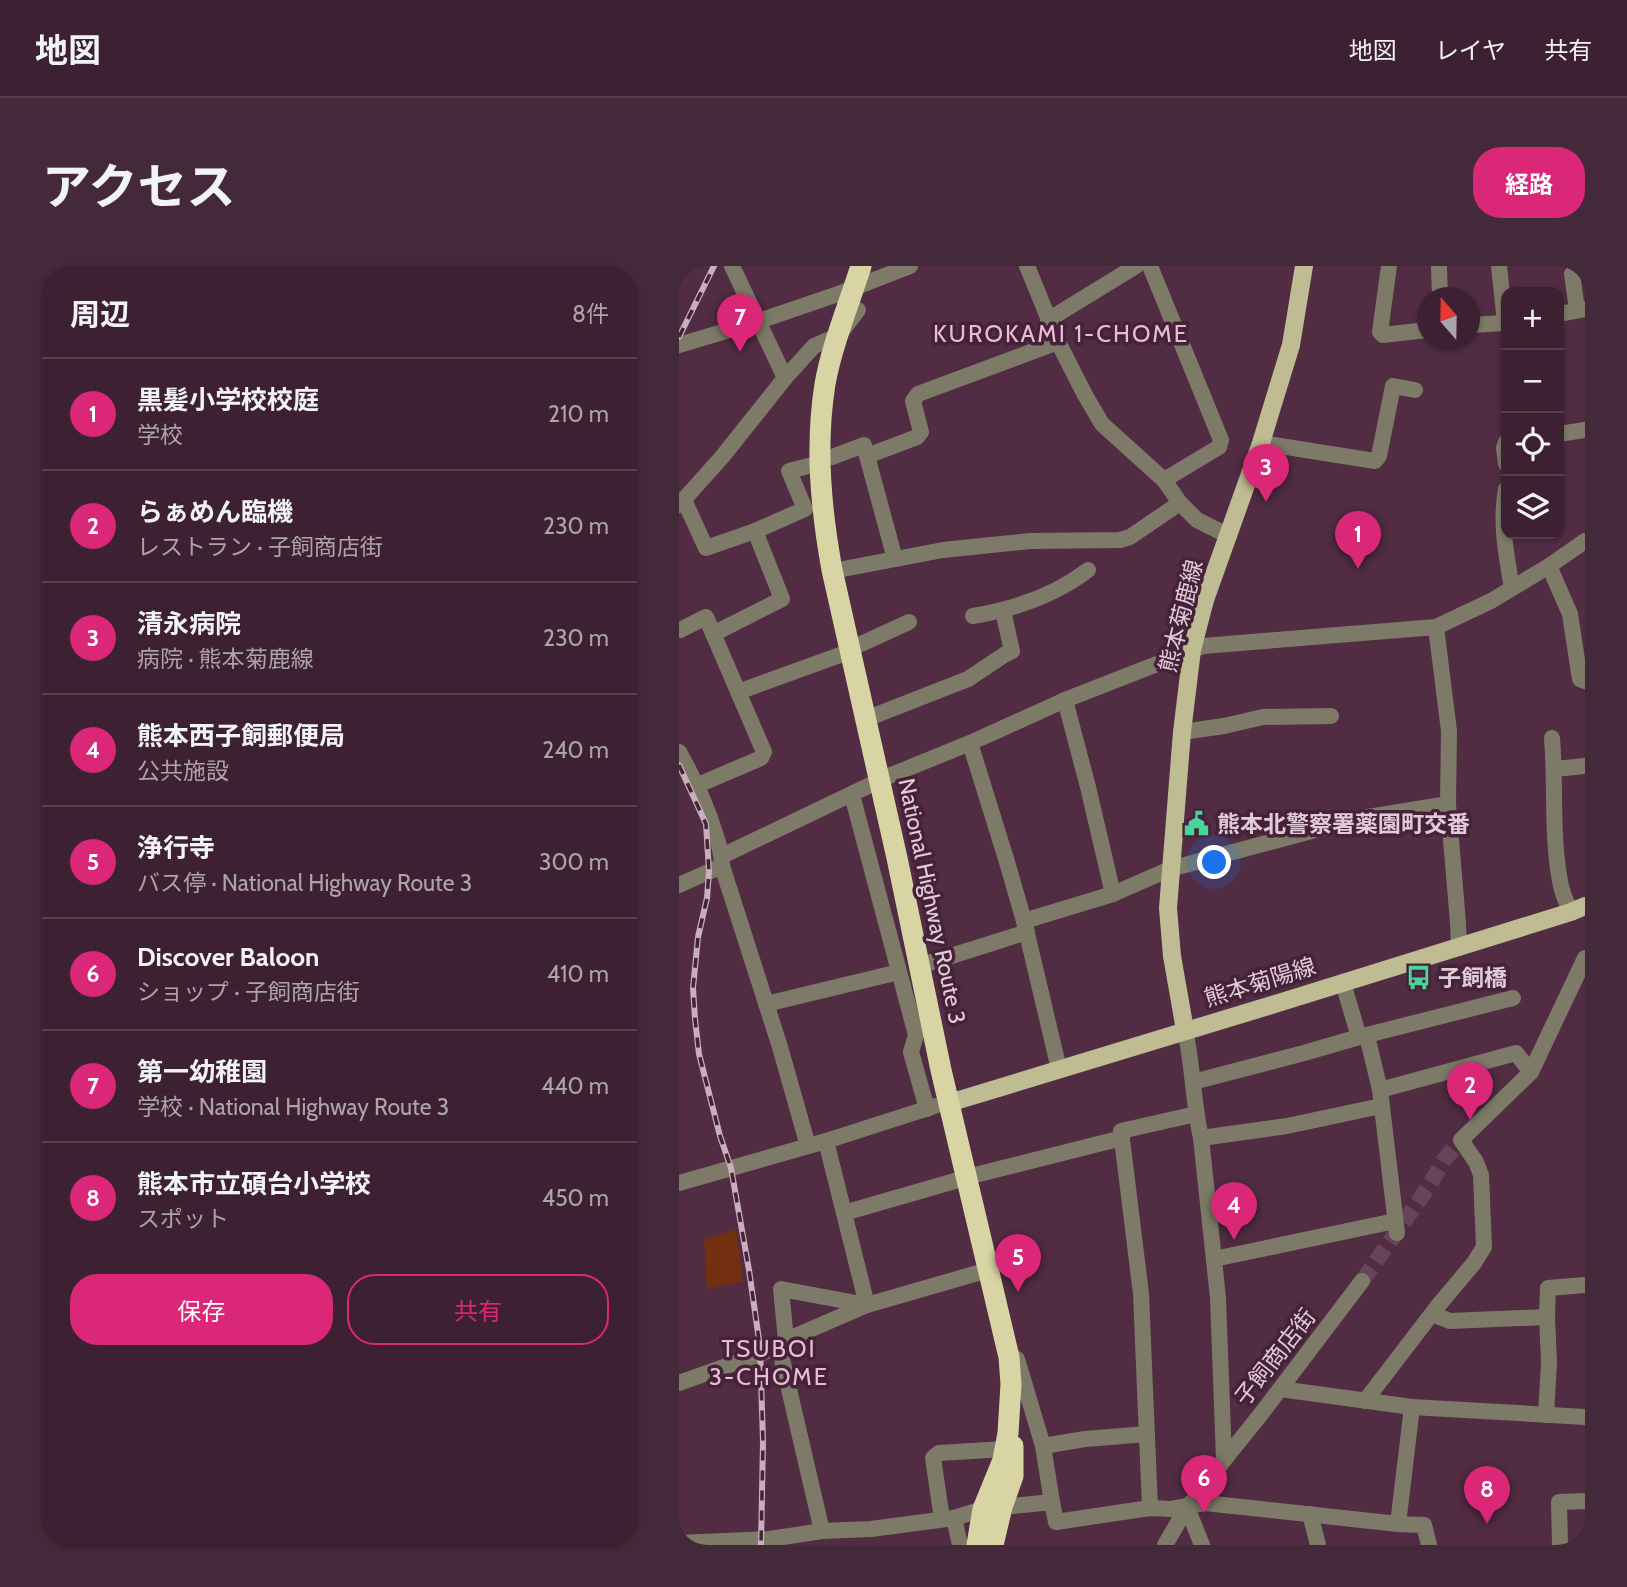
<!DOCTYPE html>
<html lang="ja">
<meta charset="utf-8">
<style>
body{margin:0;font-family:Cabin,"Noto Sans JP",sans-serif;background:#44293a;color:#f1f3f6}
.controls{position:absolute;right:21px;top:21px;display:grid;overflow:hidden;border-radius:14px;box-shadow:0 2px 5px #0004}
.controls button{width:63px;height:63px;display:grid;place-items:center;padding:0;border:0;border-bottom:2px solid #563e4d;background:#3d2132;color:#f1f3f6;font:35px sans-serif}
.compass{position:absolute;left:738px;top:21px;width:63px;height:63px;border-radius:50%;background:#3d2132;box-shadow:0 2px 5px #0004;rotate:340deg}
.you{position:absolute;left:536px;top:597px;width:24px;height:24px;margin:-18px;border:5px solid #fff;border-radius:50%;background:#1a73e8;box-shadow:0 0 0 10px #1a73e833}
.badge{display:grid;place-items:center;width:46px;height:46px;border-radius:50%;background:#db2777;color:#fff;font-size:23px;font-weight:700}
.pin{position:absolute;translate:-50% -58px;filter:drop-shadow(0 2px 4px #0008)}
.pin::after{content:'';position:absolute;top:37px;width:24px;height:21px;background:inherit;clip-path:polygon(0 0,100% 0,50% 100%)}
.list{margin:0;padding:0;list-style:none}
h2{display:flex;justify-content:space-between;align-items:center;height:91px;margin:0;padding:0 28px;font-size:30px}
h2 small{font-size:23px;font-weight:400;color:#ada3ac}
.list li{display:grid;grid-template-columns:46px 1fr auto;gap:21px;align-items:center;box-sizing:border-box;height:112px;padding:0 28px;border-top:2px solid #563e4d}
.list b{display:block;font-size:26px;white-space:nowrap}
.list p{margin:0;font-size:23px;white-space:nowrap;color:#ada3ac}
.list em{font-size:23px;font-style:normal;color:#ada3ac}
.actions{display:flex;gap:14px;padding:21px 28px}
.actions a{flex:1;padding:16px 0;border:2px solid #db2777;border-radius:28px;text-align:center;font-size:24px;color:#db2777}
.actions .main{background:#db2777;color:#fff}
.icon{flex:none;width:38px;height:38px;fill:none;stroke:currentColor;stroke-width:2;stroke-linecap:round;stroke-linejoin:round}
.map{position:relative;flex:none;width:906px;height:1279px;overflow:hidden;border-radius:28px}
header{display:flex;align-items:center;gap:42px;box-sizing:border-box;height:98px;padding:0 35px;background:#3d2132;border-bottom:2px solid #563e4d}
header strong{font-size:33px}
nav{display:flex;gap:38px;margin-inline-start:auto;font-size:24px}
.intro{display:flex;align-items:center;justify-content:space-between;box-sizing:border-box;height:168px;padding:0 42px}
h1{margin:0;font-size:49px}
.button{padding:18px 32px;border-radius:28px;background:#db2777;color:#fff;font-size:24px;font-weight:700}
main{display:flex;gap:42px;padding:0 42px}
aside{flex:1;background:#3d2132;border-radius:28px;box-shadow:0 2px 5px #0004}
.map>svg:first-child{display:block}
.green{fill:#733011}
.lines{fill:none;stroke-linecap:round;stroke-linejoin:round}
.minor-tunnel{stroke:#674459;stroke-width:16;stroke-dasharray:16 8;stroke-linecap:butt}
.minor{stroke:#7d7b68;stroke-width:16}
.major{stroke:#bfbb93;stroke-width:18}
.highway{stroke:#d9d4a3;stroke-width:21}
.rail-casing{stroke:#c8afbd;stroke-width:6}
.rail{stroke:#462238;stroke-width:3.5;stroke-dasharray:10;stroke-linecap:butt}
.labels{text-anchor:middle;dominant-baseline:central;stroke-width:7;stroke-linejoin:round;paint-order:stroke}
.street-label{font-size:23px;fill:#e2cbd8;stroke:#462238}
.poi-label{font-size:23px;font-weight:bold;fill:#e2cbd8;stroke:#462238;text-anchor:start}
.neighbourhood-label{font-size:24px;letter-spacing:2px;fill:#e9bbd6;stroke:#462238}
</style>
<header>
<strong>地図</strong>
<nav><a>地図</a><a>レイヤ</a><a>共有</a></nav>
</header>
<div class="intro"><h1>アクセス</h1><a class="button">経路</a></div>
<main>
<aside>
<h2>周辺<small>8件</small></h2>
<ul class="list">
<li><span class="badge">1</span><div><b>黒髪小学校校庭</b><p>学校</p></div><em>210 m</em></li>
<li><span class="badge">2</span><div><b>らぁめん臨機</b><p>レストラン · 子飼商店街</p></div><em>230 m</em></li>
<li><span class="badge">3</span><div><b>清永病院</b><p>病院 · 熊本菊鹿線</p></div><em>230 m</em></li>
<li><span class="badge">4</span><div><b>熊本西子飼郵便局</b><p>公共施設</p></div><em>240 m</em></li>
<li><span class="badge">5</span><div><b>浄行寺</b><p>バス停 · National Highway Route 3</p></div><em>300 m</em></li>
<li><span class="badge">6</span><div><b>Discover Baloon</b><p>ショップ · 子飼商店街</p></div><em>410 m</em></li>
<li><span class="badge">7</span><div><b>第一幼稚園</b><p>学校 · National Highway Route 3</p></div><em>440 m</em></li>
<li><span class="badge">8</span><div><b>熊本市立碩台小学校</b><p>スポット</p></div><em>450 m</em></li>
</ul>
<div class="actions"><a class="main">保存</a><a>共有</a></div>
</aside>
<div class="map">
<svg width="906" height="1279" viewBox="0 0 906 1279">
<rect width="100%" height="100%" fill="#512c43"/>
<polygon class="green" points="57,963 64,1015 28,1023 25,974"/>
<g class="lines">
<polyline class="minor-tunnel" points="683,1015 750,920 764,895 782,874"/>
<g class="minor">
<polyline points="53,0 106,112"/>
<polyline points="348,0 379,76 406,129 423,158 485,214 501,237 518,254 550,270"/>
<polyline points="471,0 542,174 540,181 485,214"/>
<polyline points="710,0 701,66 704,69 748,64"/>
<polyline points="760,0 761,32"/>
<polyline points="820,0 826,57"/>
<polyline points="893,8 898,44"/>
<polyline points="880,48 906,43"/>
<polyline points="369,54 457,0"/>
<polyline points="790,59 827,57"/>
<polyline points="0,79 80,55 159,28 231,0"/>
<polyline points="880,168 906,164"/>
<polyline points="827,176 825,182 827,198"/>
<polyline points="582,177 696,195 700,190 714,120 736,124"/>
<polyline points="188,190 216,293"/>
<polyline points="153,191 185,179 188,190 238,171 242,166 234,135 239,128 379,76"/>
<path d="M827 223C821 256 827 289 833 322"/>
<polyline points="5,234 27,282 76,265 126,243 110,205 141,197"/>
<polyline points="0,239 43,191 106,112 135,80 160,69 179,44"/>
<polyline points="870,300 891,348 900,407 901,413 906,415"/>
<polyline points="164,303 264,284 351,275 441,274 451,271 501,237"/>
<path d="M294 350C336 343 375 330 409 304"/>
<polyline points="757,361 770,465 769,538 779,657 780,682"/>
<polyline points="1,364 27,351 85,486 82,492 19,519"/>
<polyline points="34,368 103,333 76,265"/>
<polyline points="182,378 230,356"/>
<polyline points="59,426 172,385"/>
<polyline points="386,434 409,521 434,628"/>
<polyline points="197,449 289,413 325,389 333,385 324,345"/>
<polyline points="503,466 545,460 584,451 652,450"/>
<path d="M873 472C877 520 872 573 882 620 884 629 888 638 892 646"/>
<polyline points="291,477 328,596 345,655 380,803"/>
<path d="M0 486C16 514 27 537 36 567 40 578 43 588 43 600L101 781 129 880"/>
<polyline points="876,503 906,500"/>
<polyline points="173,529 237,769 232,786 248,843"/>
<polyline points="43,590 210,510 291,477 386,434 524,380 757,361 812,335 870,300 906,275"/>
<polyline points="0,619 43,600"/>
<polyline points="345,655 434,628 491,603 677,553 769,538"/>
<polyline points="250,697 348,666"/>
<polyline points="664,717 680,771"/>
<polyline points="87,738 220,706"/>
<path d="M506 764C514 800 514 836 522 872L539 1032 545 1194"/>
<polyline points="688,770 701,824 718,967"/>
<polyline points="514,816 625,787 680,771 834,732"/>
<polyline points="701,824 837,787 852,806"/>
<polyline points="522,872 608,860 702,840"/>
<polyline points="147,875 188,1039"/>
<polyline points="296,909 443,872"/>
<polyline points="0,917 147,875 256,840"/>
<polyline points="165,947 286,912"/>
<polyline points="535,993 716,955"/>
<polyline points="753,1048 771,1055 868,1051"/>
<polyline points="107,1074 102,1023 188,1039"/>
<polyline points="100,1080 143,1265"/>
<polyline points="338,1093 364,1180 373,1236"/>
<polyline points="0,1117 81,1088 100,1080 107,1074 188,1039 309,1004"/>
<polyline points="601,1123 733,1141 906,1151"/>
<polyline points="686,1135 758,1041 795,997 805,981 802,909 797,896 782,874 852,806 906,692"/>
<polyline points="867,1149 870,1096 868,1051 869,1022 906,1019"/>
<polyline points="364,1180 406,1173 468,1168"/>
<polyline points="508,1241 523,1279"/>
<polyline points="471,1242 462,1028 442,865 517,848"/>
<polyline points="631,1248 639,1279"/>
<polyline points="275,1252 281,1279"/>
<polyline points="263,1253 254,1192 260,1187 326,1183"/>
<polyline points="719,1258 733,1141"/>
<polyline points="0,1277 91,1273 143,1265 192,1263 275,1252 304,1243 373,1236 377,1256 471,1242 492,1243 526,1237 719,1258 745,1259 750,1279"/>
<polyline points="486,1279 508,1241 520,1228 545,1194 582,1148 683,1015"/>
<polyline points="881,1279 880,1236 906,1235"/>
</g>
<g class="major">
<polyline points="506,764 493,690 489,642 503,466 513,384 526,334 582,177 612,79 625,0"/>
<polyline points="270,837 596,738 892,646 906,640"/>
</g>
<g class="highway">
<path d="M182 0C170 38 153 79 146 118 136 181 142 243 153 304L218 592 262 804 330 1091 332 1118 329 1167 324 1194 304 1243 298 1279"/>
<polyline points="314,1279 323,1241 334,1210 334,1180"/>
</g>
<defs>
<g id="rail">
<polyline points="0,71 35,0"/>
<polyline points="0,499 27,558 30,605 28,632 19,671 14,722 16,753 20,788 41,870 52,902 70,1004 81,1081 84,1176 82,1279"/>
</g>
</defs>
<use href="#rail" class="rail-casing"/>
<use href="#rail" class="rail"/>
</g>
<defs>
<symbol id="civic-bare" viewBox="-9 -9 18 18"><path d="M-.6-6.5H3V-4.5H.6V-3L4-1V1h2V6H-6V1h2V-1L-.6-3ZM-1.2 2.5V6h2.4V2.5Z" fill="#49d49c" stroke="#462238" stroke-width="2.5" paint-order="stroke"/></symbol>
<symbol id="bus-bare" viewBox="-9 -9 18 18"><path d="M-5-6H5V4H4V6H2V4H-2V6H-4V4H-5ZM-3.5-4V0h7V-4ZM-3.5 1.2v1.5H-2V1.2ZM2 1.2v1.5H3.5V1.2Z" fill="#49d49c" stroke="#462238" stroke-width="2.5" paint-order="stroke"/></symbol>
</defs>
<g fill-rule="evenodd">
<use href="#civic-bare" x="500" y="540" width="35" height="35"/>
<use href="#bus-bare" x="722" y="694" width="35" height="35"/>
</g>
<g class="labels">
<g class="street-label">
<text transform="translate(502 350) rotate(-76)">熊本菊鹿線</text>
<text transform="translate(253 635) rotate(78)">National Highway Route 3</text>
<text transform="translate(581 716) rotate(-17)">熊本菊陽線</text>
<text transform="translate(596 1091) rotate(-52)">子飼商店街</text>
</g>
<g class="poi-label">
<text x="538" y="558">熊本北警察署薬園町交番</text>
<text x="759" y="712">子飼橋</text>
</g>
<g class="neighbourhood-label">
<text x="382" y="67">KUROKAMI 1-CHOME</text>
<text x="90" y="1082">TSUBOI<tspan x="90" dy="28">3-CHOME</tspan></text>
</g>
</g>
</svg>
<div class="controls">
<button>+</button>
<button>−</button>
<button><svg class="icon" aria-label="locate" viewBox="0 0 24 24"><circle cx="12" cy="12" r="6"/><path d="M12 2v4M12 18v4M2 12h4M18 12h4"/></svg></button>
<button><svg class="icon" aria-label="layers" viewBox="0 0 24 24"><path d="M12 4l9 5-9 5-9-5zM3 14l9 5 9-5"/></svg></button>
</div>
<svg class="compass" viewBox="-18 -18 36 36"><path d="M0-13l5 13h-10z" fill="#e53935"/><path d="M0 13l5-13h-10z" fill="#ada3ac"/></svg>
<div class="you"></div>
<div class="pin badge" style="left:679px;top:303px">1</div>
<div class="pin badge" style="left:791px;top:854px">2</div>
<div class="pin badge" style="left:587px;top:236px">3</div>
<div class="pin badge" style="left:555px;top:974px">4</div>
<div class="pin badge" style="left:339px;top:1026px">5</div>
<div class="pin badge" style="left:525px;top:1247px">6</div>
<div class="pin badge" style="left:61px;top:86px">7</div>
<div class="pin badge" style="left:808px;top:1258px">8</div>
</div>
</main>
